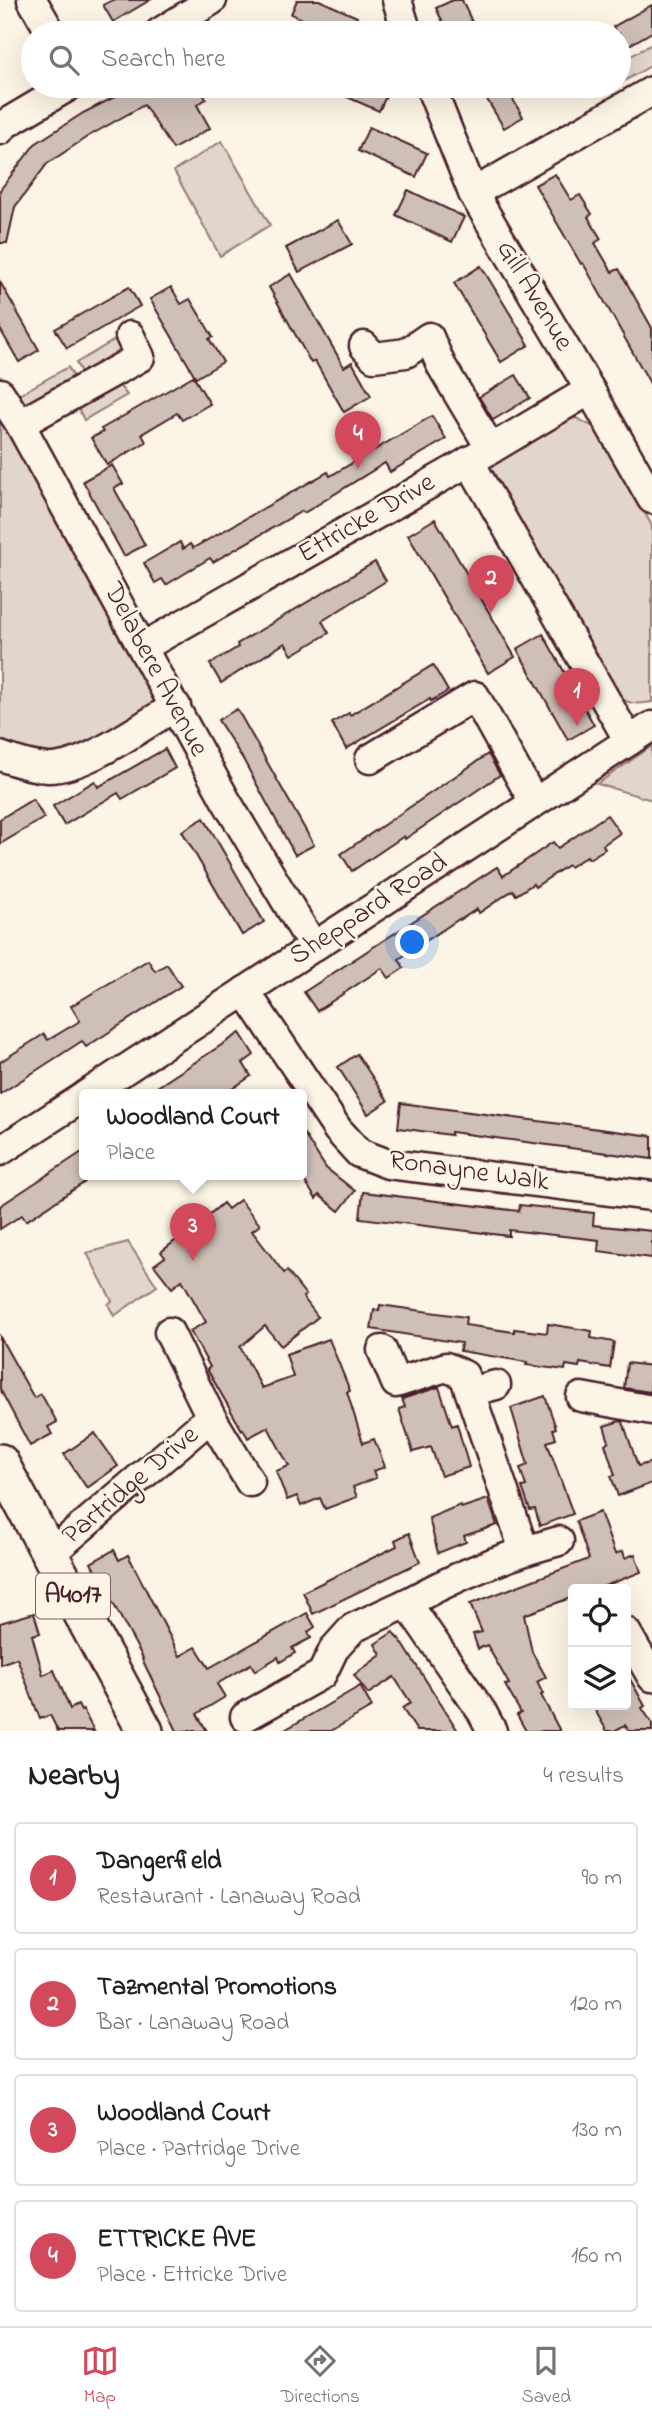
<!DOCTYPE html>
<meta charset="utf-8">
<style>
body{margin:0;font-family:"Indie Flower",sans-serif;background:#f2f2f2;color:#202124}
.controls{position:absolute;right:21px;bottom:21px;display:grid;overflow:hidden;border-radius:7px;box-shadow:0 7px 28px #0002}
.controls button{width:63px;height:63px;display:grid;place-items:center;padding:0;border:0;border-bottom:2px solid #e0e0e0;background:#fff;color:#202124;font:35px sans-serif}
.you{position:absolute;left:413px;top:943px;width:24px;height:24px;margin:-18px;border:5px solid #fff;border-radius:50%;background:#1a73e8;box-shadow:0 0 0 10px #1a73e833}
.badge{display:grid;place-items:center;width:46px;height:46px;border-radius:50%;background:#d1495b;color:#fff;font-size:23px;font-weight:700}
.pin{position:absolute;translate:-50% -58px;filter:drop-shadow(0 2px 4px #0008)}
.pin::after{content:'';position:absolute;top:37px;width:24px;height:21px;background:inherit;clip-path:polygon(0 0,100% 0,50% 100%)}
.popup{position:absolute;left:79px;top:1089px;width:228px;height:91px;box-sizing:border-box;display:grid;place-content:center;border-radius:7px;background:#fff;filter:drop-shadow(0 2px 5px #0005);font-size:23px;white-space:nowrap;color:#757577}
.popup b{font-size:26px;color:#202124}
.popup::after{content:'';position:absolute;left:50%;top:100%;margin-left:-14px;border:14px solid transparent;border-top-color:#fff}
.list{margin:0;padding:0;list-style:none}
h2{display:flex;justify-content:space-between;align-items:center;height:91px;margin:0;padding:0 28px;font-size:30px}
h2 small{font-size:23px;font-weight:400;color:#757577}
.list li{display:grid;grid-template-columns:46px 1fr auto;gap:21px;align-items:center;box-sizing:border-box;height:112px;margin:0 14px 14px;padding:0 14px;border:2px solid #e0e0e0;border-radius:7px}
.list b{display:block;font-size:26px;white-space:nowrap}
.list p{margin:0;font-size:23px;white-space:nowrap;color:#757577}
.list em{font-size:23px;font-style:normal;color:#757577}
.icon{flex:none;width:38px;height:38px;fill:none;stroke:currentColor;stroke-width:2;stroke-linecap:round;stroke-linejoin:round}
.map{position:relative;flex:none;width:652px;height:1731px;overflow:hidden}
.search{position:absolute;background:#fff;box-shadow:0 7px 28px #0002;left:21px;right:21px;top:21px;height:77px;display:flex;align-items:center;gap:18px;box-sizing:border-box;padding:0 24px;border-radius:38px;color:#757577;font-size:26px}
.sheet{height:595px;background:#fff}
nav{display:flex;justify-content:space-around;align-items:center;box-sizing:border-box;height:98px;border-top:2px solid #e0e0e0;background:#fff;font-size:19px;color:#757577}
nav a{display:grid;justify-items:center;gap:4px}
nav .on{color:#d1495b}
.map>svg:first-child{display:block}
.green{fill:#e2d5ca;stroke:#967a7a;stroke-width:2}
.building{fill:#cfc0b7;stroke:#4a1f2b;stroke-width:2}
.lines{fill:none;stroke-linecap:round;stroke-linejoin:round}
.minor-casing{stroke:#4a1f2b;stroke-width:33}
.major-casing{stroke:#4a1f2b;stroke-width:40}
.minor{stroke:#fcf5e5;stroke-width:28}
.major{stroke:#fcf5e5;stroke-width:35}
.labels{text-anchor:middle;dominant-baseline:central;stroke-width:5;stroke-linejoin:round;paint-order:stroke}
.shield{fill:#fcf5e5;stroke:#7f5f63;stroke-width:2}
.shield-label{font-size:26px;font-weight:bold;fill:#4a1f2b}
.street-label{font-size:28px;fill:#4a1f2b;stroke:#fcf5e5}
</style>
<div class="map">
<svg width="652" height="1731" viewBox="0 0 652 1731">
<rect width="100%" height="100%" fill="#fcf5e5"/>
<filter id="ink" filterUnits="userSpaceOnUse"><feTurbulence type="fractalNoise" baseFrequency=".0143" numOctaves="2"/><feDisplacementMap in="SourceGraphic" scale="14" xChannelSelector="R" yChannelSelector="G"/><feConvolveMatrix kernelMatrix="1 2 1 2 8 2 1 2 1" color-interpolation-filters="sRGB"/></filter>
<g filter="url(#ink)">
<g class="green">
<polygon points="652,44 652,65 619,84 619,63"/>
<polygon points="222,141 270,225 220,256 174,171"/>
<polygon points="123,335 129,346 85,379 76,363"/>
<polygon points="68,367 76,381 32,407 22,405 17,396"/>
<polygon points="118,384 127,395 84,420 75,402"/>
<polygon points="0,408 158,694 156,705 72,755 46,760 0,746"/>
<path d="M576 418 594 427 604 439 652 526V702C636 705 627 704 615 694L487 469 496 454 562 420Z"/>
<polygon points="652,746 652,800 597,784"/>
<polygon points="128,1242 157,1286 114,1316 108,1304 112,1301 87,1253"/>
</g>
<g class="building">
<polygon points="113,0 150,0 113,22 103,5"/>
<polygon points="297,0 319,0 357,17 349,33 334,33 291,14"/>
<polygon points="453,0 462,0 477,33 448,33 436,8"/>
<polygon points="652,5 652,32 624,48 619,33 616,33 613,27"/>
<polygon points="136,86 198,86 206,99 197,105 210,128 173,149 144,105 87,137 47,164 15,207 7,243 0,243 0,190 35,144 83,113"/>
<polygon points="322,86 391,86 379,111"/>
<polygon points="479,86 505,86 523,117 504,128"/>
<polygon points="369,127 427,153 416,177 358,151"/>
<polygon points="555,174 571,200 580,195 592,214 588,217 601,239 595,243 612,272 619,269 652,328 652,387 583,263 581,264 535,185"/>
<polygon points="408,190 464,217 452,242 396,215"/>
<polygon points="338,220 352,244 299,272 286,248"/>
<polygon points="481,266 529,345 501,362 454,283"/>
<polygon points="291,274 344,367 352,362 371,396 344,412 315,361 311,363 269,287"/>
<polygon points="0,282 39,350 19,362 0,329"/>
<polygon points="129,287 140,306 67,348 55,329"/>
<polygon points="171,287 181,304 190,299 213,337 209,339 223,362 196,378 150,299"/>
<polygon points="516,375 530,398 493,420 479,397"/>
<polygon points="193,376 210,404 182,420 177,413 142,434 146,442 107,465 91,438 103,432 101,429"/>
<polygon points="432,416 446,439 390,472 385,463 304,513 302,511 213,562 210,558 166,585 162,579 155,583 144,563 180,542 183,549 190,544 193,548 328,472 330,476"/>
<polygon points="112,465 123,484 114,488 145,545 124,556 83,481"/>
<polygon points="435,519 515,657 488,673 408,535"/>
<polygon points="375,562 386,581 322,621 329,633 292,655 285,643 221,683 210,664 238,647 237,644"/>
<polygon points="543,634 594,725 568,740 517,649"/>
<polygon points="433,665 448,691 431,701 430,699 346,749 332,723 349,713 350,715"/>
<polygon points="237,709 314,845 295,855 243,759 218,720"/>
<polygon points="165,749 175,768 122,799 118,793 64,825 53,806 95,781 98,787"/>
<polygon points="488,754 500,775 405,839 404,836 352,871 341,854"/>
<polygon points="33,799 44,818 0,844 0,819"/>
<polygon points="607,815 620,833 603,845 605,849 589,859 587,856 570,867 568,865 535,887 533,884 516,895 513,890 479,913 477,909 460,920 459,919 399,959 404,968 389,978 382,968 317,1011 304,992 497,867 503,876 553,842 558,848"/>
<polygon points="204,818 264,922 242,935 182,831"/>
<polygon points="148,960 155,971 167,964 181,986 86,1047 82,1041 0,1094 0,1062 44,1034 48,1040 80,1021 71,1006"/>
<polygon points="240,1033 254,1055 243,1063 251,1076 223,1095 145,1095"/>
<polygon points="357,1054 388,1101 368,1114 338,1067"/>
<polygon points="401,1103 652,1136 652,1159 451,1132 451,1135 398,1128"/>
<polygon points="302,1131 326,1168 355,1191 339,1211 319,1195 316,1199 302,1177"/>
<polygon points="85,1150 85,1182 26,1221 22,1215 0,1229 0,1206"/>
<polygon points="363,1192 519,1211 520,1205 594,1213 593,1225 652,1231 652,1258 598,1251 599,1240 509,1230 509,1236 360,1218"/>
<polygon points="240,1200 260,1225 252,1231 284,1273 287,1271 306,1295 303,1297 318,1317 281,1346 265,1326 240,1347 262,1388 293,1377 286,1354 329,1339 350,1391 347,1392 363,1443 374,1439 385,1467 373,1471 376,1478 353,1487 357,1497 325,1509 320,1498 301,1506 297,1496 287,1500 276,1471 289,1466 268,1427 248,1438 243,1429 242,1430 207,1369 210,1367 190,1331 206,1322 182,1280 172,1288 154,1265 165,1257 161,1252 180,1237 172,1227 196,1207 205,1218 223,1203 228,1209"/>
<polygon points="380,1305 466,1317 465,1325 514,1332 514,1329 547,1333 548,1324 592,1331 591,1338 614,1342 610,1368 580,1363 579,1367 566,1365 565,1370 526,1365 527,1362 460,1351 461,1343 371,1329 374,1310 379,1311"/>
<polygon points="0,1337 34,1398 41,1394 57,1422 48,1427 52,1434 30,1446 0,1389"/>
<polygon points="627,1363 652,1366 650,1392 624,1388"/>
<polygon points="439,1387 452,1426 457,1424 469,1467 441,1476 431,1447 413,1452 399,1409 405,1407 402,1399"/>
<polygon points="545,1396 556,1428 553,1429 556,1439 547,1442 573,1514 540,1526 535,1509 530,1510 522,1487 526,1486 520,1468 528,1465 511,1408"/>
<polygon points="620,1421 623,1422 638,1466 652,1462 652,1483 618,1496 611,1476 615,1475 605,1444 609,1442 604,1426"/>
<polygon points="95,1433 118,1466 87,1488 64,1454"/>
<polygon points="488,1499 497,1525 464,1536 466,1542 438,1553 429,1518 460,1505 461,1508"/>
<polygon points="600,1512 615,1554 623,1551 625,1558 635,1554 641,1572 597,1589 573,1589 573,1597 524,1615 532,1652 546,1677 537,1682 543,1694 541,1695 560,1731 526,1731 517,1715 521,1713 505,1685 509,1684 487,1645 478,1649 473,1634 482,1632 470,1604 589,1559 576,1521"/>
<polygon points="409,1533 420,1562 313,1614 303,1592 397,1546 395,1540"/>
<polygon points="114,1550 119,1560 128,1555 180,1656 196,1647 209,1668 307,1613 315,1627 308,1632 311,1638 292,1648 295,1653 280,1662 278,1657 255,1671 251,1664 217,1684 225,1697 197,1714 207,1731 177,1731 142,1659 143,1658 91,1563"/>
<polygon points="34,1613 40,1633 32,1635 43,1675 54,1670 70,1709 78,1705 81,1711 83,1710 94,1731 58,1731 50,1715 40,1719 17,1658 0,1664 0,1623"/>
<polygon points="393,1632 398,1639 399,1638 458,1731 417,1731 402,1708 411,1703 394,1677 368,1694 354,1675 381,1655 375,1644"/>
<polygon points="626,1672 645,1706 642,1708 652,1723 652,1731 629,1731 625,1725 614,1731 607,1731 592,1705 626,1705"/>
<polygon points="360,1686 372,1707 331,1731 283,1731"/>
</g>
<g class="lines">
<defs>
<g id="minor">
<polyline points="32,0 51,33"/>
<polyline points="397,0 407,33"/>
<polyline points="159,33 212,0"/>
<polyline points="430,86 473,193 590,390 652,499"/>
<polyline points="0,130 5,124 69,86"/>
<polyline points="473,193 652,91"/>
<polyline points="364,346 374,357 406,353 429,337 441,365 491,449"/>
<polyline points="0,393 20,424 225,799 313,946"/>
<polyline points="20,424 140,357 130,336"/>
<polyline points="469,461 629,741"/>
<polyline points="143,647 491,449 590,390"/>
<path d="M0 756C16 762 31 767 48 768 85 769 143 725 176 706"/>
<polyline points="370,759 475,696 534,802"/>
<polyline points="245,991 338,1130 359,1153 388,1164 652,1196"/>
<polyline points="86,1095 652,726"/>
<polyline points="0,1151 85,1096"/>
<polyline points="169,1332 211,1417 250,1482"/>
<polyline points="382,1350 396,1383 446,1367 464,1375 524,1550"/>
<polyline points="470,1392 496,1385"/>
<polyline points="581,1397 652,1410"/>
<polyline points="50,1554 211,1417"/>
<path d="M407 1603C456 1576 506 1555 559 1541"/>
<polyline points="626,1632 652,1677"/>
<polyline points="245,1717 322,1674 334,1649 353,1628 407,1603 482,1712 492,1731"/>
</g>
<polyline id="major" points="0,1462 145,1731"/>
</defs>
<use href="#minor" class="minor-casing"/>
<use href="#major" class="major-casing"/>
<use href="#minor" class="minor"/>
<use href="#major" class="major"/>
</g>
</g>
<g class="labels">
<rect class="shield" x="36" y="1573.5" width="74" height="45" rx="5"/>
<g class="shield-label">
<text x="73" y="1596">A4017</text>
</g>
<g class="street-label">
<text transform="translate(534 296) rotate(59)">Gill Avenue</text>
<text transform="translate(367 519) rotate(-30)">Ettricke Drive</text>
<text transform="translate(155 670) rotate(62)">Delabere Avenue</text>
<text transform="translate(369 910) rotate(-33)">Sheppard Road</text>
<text transform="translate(469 1172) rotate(8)">Ronayne Walk</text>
<text transform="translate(131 1486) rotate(-40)">Partridge Drive</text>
</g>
</g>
</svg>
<div class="controls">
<button><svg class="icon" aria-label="locate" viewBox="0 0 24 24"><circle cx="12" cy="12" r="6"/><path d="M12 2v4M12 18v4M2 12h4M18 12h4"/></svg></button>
<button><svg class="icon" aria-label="layers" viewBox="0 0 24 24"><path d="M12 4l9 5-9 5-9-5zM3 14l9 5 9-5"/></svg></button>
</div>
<div class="you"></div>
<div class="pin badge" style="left:577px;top:726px">1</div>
<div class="pin badge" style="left:491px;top:613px">2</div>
<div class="pin badge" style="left:193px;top:1261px">3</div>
<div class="popup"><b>Woodland Court</b>Place</div>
<div class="pin badge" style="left:358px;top:469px">4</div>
<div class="search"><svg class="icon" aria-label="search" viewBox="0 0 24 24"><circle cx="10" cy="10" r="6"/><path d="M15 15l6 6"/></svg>Search here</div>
</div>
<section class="sheet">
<h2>Nearby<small>4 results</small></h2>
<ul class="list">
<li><span class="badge">1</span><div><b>Dangerfield</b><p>Restaurant · Lanaway Road</p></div><em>90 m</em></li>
<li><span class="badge">2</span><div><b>Tazmental Promotions</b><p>Bar · Lanaway Road</p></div><em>120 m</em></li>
<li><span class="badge">3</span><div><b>Woodland Court</b><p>Place · Partridge Drive</p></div><em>130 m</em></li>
<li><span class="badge">4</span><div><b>ETTRICKE AVE</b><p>Place · Ettricke Drive</p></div><em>160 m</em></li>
</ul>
</section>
<nav>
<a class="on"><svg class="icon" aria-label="map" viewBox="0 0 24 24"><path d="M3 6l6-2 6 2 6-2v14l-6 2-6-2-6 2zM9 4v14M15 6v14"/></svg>Map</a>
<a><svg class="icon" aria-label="directions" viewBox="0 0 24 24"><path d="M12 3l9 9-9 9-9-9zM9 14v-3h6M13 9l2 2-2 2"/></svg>Directions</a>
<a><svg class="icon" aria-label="saved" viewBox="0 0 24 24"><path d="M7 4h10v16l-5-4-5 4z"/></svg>Saved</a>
</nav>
